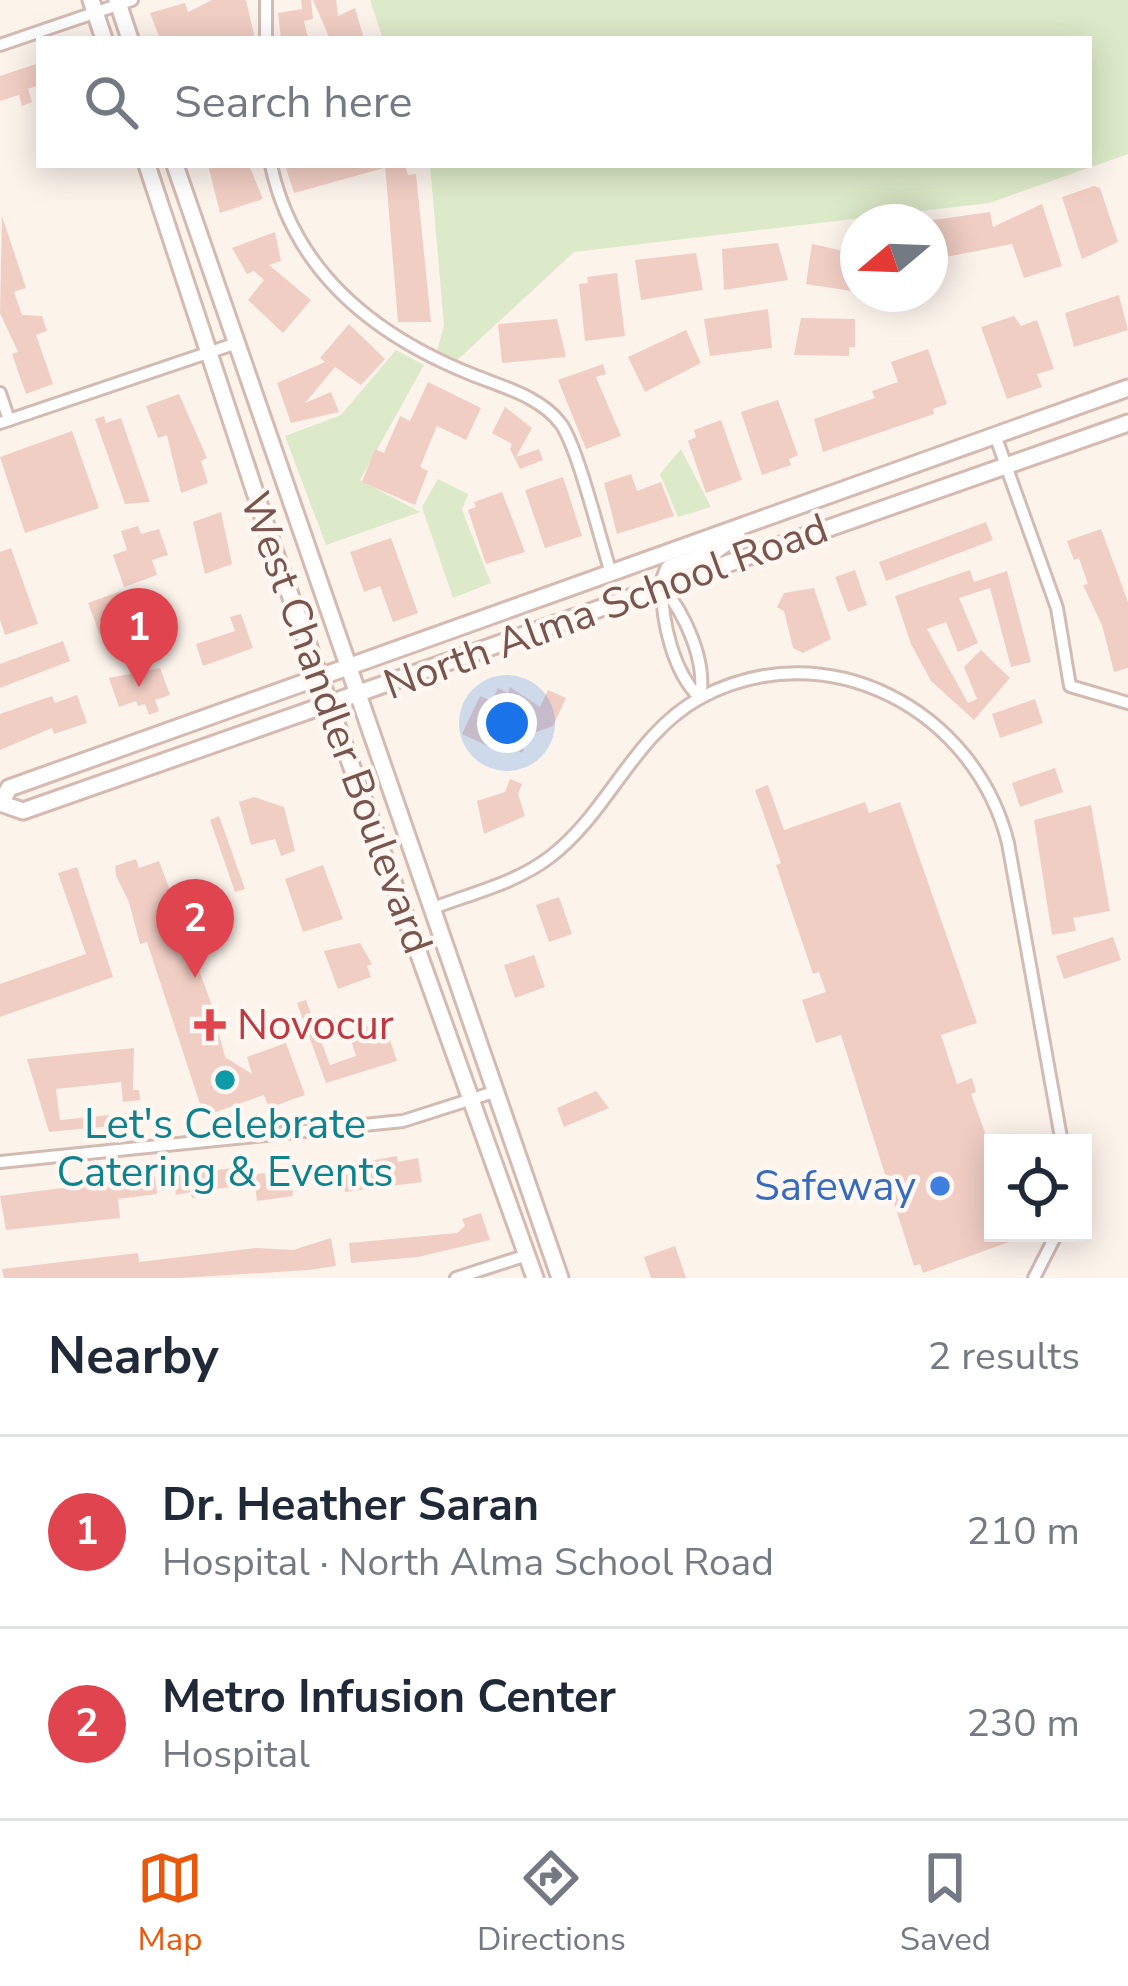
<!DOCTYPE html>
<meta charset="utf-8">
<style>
body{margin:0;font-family:"Nunito Sans",sans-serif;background:#f2f2f3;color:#1f2937}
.controls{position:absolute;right:36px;bottom:36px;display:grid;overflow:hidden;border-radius:0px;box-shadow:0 6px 30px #0003}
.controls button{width:108px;height:108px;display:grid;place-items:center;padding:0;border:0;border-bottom:3px solid #e0e1e3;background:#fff;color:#1f2937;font:60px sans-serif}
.compass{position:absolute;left:840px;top:204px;width:108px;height:108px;border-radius:50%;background:#fff;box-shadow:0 6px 30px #0003;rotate:251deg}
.you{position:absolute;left:507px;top:723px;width:42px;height:42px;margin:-30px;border:9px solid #fff;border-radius:50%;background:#1a73e8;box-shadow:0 0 0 18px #1a73e833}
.badge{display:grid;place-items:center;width:78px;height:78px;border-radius:50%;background:#ea580c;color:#fff;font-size:39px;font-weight:700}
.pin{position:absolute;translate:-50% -99px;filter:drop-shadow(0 3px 6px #0008)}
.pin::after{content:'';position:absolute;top:63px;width:42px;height:36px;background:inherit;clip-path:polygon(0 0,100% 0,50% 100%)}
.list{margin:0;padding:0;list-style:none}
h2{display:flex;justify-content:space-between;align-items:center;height:156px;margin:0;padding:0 48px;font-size:51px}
h2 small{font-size:39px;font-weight:400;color:#747a83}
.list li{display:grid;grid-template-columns:78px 1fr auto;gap:36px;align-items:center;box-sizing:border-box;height:192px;padding:0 48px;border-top:3px solid #e0e1e3}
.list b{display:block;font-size:45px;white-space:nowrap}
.list p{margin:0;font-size:39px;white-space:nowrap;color:#747a83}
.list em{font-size:39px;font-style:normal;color:#747a83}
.icon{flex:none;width:66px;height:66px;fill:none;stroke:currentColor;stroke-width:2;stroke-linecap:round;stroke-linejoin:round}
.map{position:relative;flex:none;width:1128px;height:1278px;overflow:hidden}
.search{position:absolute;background:#fff;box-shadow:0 6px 30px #0003;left:36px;right:36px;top:36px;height:132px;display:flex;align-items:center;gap:30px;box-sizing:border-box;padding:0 42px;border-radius:0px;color:#747a83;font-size:45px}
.sheet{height:540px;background:#fff}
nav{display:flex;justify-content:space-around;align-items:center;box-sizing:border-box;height:168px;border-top:3px solid #e0e1e3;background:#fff;font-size:33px;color:#747a83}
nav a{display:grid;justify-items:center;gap:6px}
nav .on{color:#ea580c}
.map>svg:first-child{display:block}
.green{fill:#ddeac9}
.building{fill:#f1cec4}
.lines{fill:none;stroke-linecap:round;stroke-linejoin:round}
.street-casing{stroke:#d2bbb3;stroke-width:16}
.secondary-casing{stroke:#d4bab0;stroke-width:21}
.street{stroke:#fff;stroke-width:10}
.secondary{stroke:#fff;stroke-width:15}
.health-dot{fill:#e0444e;stroke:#fff7f2;stroke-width:4.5}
.culture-dot{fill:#0f9aa8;stroke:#fff7f2;stroke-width:4.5}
.shop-dot{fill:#3f7fe0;stroke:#fff7f2;stroke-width:4.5}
.labels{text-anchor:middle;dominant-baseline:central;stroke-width:9;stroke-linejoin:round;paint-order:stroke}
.street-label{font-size:42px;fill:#78554e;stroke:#fff7f2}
.health-label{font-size:42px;fill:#be3a42;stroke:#fff7f2;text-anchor:start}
.culture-label{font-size:42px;fill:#0d838f;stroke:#fff7f2}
.shop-label{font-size:42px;fill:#366cbe;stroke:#fff7f2;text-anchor:end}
</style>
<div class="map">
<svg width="1128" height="1278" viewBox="0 0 1128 1278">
<rect width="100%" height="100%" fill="#fcf3eb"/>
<g class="green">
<polygon points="370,0 1128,0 1128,154 989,203 574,252 451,366 435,359 444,325 430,165 1089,165 1089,39 383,39"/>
<polygon points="396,350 424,365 360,480 420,512 326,545 285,436 341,415"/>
<polygon points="681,449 711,507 678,517 660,474"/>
<polygon points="438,479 468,494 462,510 491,583 453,598 422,507"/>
</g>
<g class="building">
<polygon points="212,0 246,0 255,39 160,39 150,13 185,3 188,12"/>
<polygon points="301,0 311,0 313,19 304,21 308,39 281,39 278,13 302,9"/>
<polygon points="313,0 336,0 338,16 355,8 364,39 330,39"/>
<polygon points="39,63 39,85 28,89 32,102 22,106 19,95 0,101 0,76"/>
<polygon points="208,165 249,165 263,199 220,213"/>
<polygon points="285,165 383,165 384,168 294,193"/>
<polygon points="385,165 405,165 408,175 416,174 431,322 398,322"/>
<polygon points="1094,186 1100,188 1118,242 1082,259 1062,197"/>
<polygon points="1042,204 1062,266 1024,278 1012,244 941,258 933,220 990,212 993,227"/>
<polygon points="2,216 26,288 14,292 22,315 42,316 47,331 36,335 53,384 26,394 12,354 18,352 0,313"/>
<polygon points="275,232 281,261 269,265 311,300 283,333 248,300 264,280 254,271 247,274 232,248"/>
<polygon points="778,243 788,280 724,290 722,249"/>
<polygon points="812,244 858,254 858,292 806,284"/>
<polygon points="696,253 703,290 641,300 635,260"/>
<polygon points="617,273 625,336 585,341 579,284 588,283 587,277"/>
<polygon points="1119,295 1128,330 1074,347 1065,313"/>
<polygon points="768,309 772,348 710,356 704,319"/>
<polygon points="1014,316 1021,326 1037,320 1054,369 1037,374 1042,387 1007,399 981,327"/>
<polygon points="801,318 855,319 855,347 849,347 849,356 794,355"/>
<polygon points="557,319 566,357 502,363 498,324"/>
<polygon points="349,324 385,359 361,385 335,367 305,403 331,392 339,412 291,423 277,383 325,362 320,358"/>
<polygon points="686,330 701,363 645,392 628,357"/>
<polygon points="928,349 947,404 933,409 934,414 823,452 814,419 875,398 872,391 898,382 891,362"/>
<polygon points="603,364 606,374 596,377 621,436 586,449 558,380"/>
<polygon points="428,382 481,408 466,440 437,426 420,467 428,471 415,505 362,482 375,449 384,453 400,416 410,421"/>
<polygon points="179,394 207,458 201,461 208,483 181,493 167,435 158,438 146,406"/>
<polygon points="778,400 798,455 789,459 791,465 762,475 741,412"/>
<polygon points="505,407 532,428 516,457 539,449 543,460 520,469 510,449 512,444 492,433"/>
<polygon points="104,416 106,423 121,418 150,502 125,504 95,419"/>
<polygon points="721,420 742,480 706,493 688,441 696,437 694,430"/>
<polygon points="72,431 99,508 25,533 0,457"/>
<polygon points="631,474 637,491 661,482 674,516 617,534 604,483"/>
<polygon points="563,477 582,536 545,548 525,490"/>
<polygon points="502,492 525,552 486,564 468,510 476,507 474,502"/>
<polygon points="221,512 232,564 205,574 193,522"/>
<polygon points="986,522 993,540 886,581 879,562"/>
<polygon points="138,526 141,534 159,529 168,555 152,560 157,575 124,587 113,555 127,550 121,531"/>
<polygon points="1101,529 1128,602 1128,668 1114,672 1102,625 1083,585 1088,584 1079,558 1074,560 1067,541"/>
<polygon points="391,538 418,613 393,622 380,586 364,592 350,552"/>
<polygon points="11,548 38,624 5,635 0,620 0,552"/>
<polygon points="855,570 867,605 848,612 835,577"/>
<polygon points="970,570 974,582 1007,571 1031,662 1011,667 990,588 959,598 978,643 958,652 946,622 927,629 968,703 977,699 964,667 981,650 1010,678 974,720 931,681 911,644 895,596"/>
<polygon points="814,588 831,639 803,653 793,648 784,611 777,607 784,593"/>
<polygon points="121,591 135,629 144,625 147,634 120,644 115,629 100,635 88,603"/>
<polygon points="241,614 253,648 203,666 196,644 235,631 230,617"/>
<polygon points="63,641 70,661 0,688 0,664"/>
<polygon points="160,668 170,695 155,700 159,711 149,715 145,704 138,706 136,701 119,707 109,678"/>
<polygon points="510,687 540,707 548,690 566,698 553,726 531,734 522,753 510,746 498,751 462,734 480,696 492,701 498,688 508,693"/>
<polygon points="77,695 87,723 54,734 52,728 0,750 0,714 52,696 55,703"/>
<polygon points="1035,699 1043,723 1000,738 992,714"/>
<polygon points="1055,768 1063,792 1020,807 1012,783"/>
<polygon points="510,779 522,784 518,794 525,816 484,834 477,801 505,792"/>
<polygon points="768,785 784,830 865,802 869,813 900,802 977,1023 941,1035 957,1084 972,1078 976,1092 971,1094 993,1155 993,1233 1031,1234 923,1273 920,1264 914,1266 841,1035 816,1043 802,1000 826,992 819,972 813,974 776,865 781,863 755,790"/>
<polygon points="254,797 284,807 295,851 281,856 275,839 251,845 239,802"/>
<polygon points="1091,805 1110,911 1073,918 1076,931 1052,935 1034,820"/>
<polygon points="219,816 245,889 235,892 210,820"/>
<polygon points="136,859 139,868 159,861 169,888 182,883 188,898 174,903 210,1000 225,1057 252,1074 247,1057 286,1043 305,1095 269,1108 264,1095 216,1112 200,1104 147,942 140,944 129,902 116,876 115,866"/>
<polygon points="323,865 343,919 303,932 285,879"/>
<polygon points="77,867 113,977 0,1017 0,984 86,954 58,873"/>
<polygon points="559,897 572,934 549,942 536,905"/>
<polygon points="1113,937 1121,960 1064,979 1056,956"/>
<polygon points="360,943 372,964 367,966 371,977 338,989 324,951"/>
<polygon points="534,955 545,987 515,998 504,965"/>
<polygon points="306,1000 330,1065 356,1056 348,1031 384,1022 397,1061 326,1083 297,1003"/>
<polygon points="134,1048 133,1090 139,1090 140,1100 123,1102 121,1082 56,1089 60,1120 130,1113 131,1124 49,1132 27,1059"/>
<polygon points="596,1091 609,1108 564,1127 557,1108"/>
<polygon points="397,1156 398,1162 418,1158 422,1182 345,1192 343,1175 365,1172 364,1162"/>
<polygon points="240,1167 241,1176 265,1173 267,1188 292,1185 293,1196 257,1201 255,1184 207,1190 208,1195 192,1198 191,1192 176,1195 173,1176"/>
<polygon points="155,1176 157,1194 118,1199 120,1218 6,1230 0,1196"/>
<polygon points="481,1213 490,1240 418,1257 351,1263 349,1243 457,1233 465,1226 462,1219"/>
<polygon points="331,1238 336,1266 308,1270 181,1278 4,1278 2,1269 138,1253 139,1262 257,1248 293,1250"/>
<polygon points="675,1246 686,1278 651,1278 644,1257"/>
</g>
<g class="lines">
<defs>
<g id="street">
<polyline points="266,0 266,39"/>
<polyline points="0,45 132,0"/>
<path d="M271 165C294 272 375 336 473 375 503 387 541 397 561 424 578 448 600 539 611 573"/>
<polyline points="0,393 9,420"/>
<polyline points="0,423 237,343"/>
<polyline points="995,435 1057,608 1070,686 1128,703"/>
<path d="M662 586C685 614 707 661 700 698"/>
<path d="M662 586C662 622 673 672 700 698"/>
<path d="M433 908C473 893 516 883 550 857 609 812 633 735 700 698 827 630 975 710 1008 843L1062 1143"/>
<polyline points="0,1162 403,1121 494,1092"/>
<polyline points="456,1278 527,1255"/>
<polyline points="1034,1278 1057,1233"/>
</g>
<g id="secondary">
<polyline points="91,0 104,39"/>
<polyline points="117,0 130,39"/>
<polyline points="147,165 274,550 535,1278"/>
<polyline points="175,165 560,1278"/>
<polyline points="662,586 669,568 715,551 737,535"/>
<polyline points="0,803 23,811 1128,423"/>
<polyline points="1,803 9,788 1128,388"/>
</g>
</defs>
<use href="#street" class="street-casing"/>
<use href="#secondary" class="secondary-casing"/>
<use href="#street" class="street"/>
<use href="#secondary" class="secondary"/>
</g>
<path class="health-dot" d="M204 1007h12v12h12v12h-12v12h-12v-12h-12v-12h12z"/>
<circle class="culture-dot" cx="225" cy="1080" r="12"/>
<circle class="shop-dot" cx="940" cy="1186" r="12"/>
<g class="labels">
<g class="street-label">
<text transform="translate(606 607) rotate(-20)">North Alma School Road</text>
<text transform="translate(336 723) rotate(70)">West Chandler Boulevard</text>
</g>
<g class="health-label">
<text x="237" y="1025">Novocur</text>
</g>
<g class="culture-label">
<text x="225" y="1124">Let's Celebrate<tspan x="225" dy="48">Catering &amp; Events</tspan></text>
</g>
<g class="shop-label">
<text x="916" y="1186">Safeway</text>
</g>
</g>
</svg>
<div class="controls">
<button><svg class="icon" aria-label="locate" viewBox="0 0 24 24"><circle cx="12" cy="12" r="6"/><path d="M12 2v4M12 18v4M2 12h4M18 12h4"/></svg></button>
</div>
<svg class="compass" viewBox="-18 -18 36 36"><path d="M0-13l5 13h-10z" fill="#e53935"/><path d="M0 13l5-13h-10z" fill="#747a83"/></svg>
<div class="you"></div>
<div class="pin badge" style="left:139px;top:687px;background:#e0444e">1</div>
<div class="pin badge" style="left:195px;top:978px;background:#e0444e">2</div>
<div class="search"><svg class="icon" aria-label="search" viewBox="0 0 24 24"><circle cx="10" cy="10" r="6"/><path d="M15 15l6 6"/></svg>Search here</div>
</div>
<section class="sheet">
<h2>Nearby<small>2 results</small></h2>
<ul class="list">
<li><span class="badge" style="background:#e0444e">1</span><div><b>Dr. Heather Saran</b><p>Hospital · North Alma School Road</p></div><em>210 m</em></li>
<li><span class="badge" style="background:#e0444e">2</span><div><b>Metro Infusion Center</b><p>Hospital</p></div><em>230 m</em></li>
</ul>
</section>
<nav>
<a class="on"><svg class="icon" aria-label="map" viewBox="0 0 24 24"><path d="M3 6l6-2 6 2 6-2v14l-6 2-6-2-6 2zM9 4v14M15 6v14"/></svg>Map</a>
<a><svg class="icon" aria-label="directions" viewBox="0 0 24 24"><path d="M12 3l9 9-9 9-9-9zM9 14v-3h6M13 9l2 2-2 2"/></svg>Directions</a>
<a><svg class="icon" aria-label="saved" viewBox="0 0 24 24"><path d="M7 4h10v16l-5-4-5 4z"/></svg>Saved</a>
</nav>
